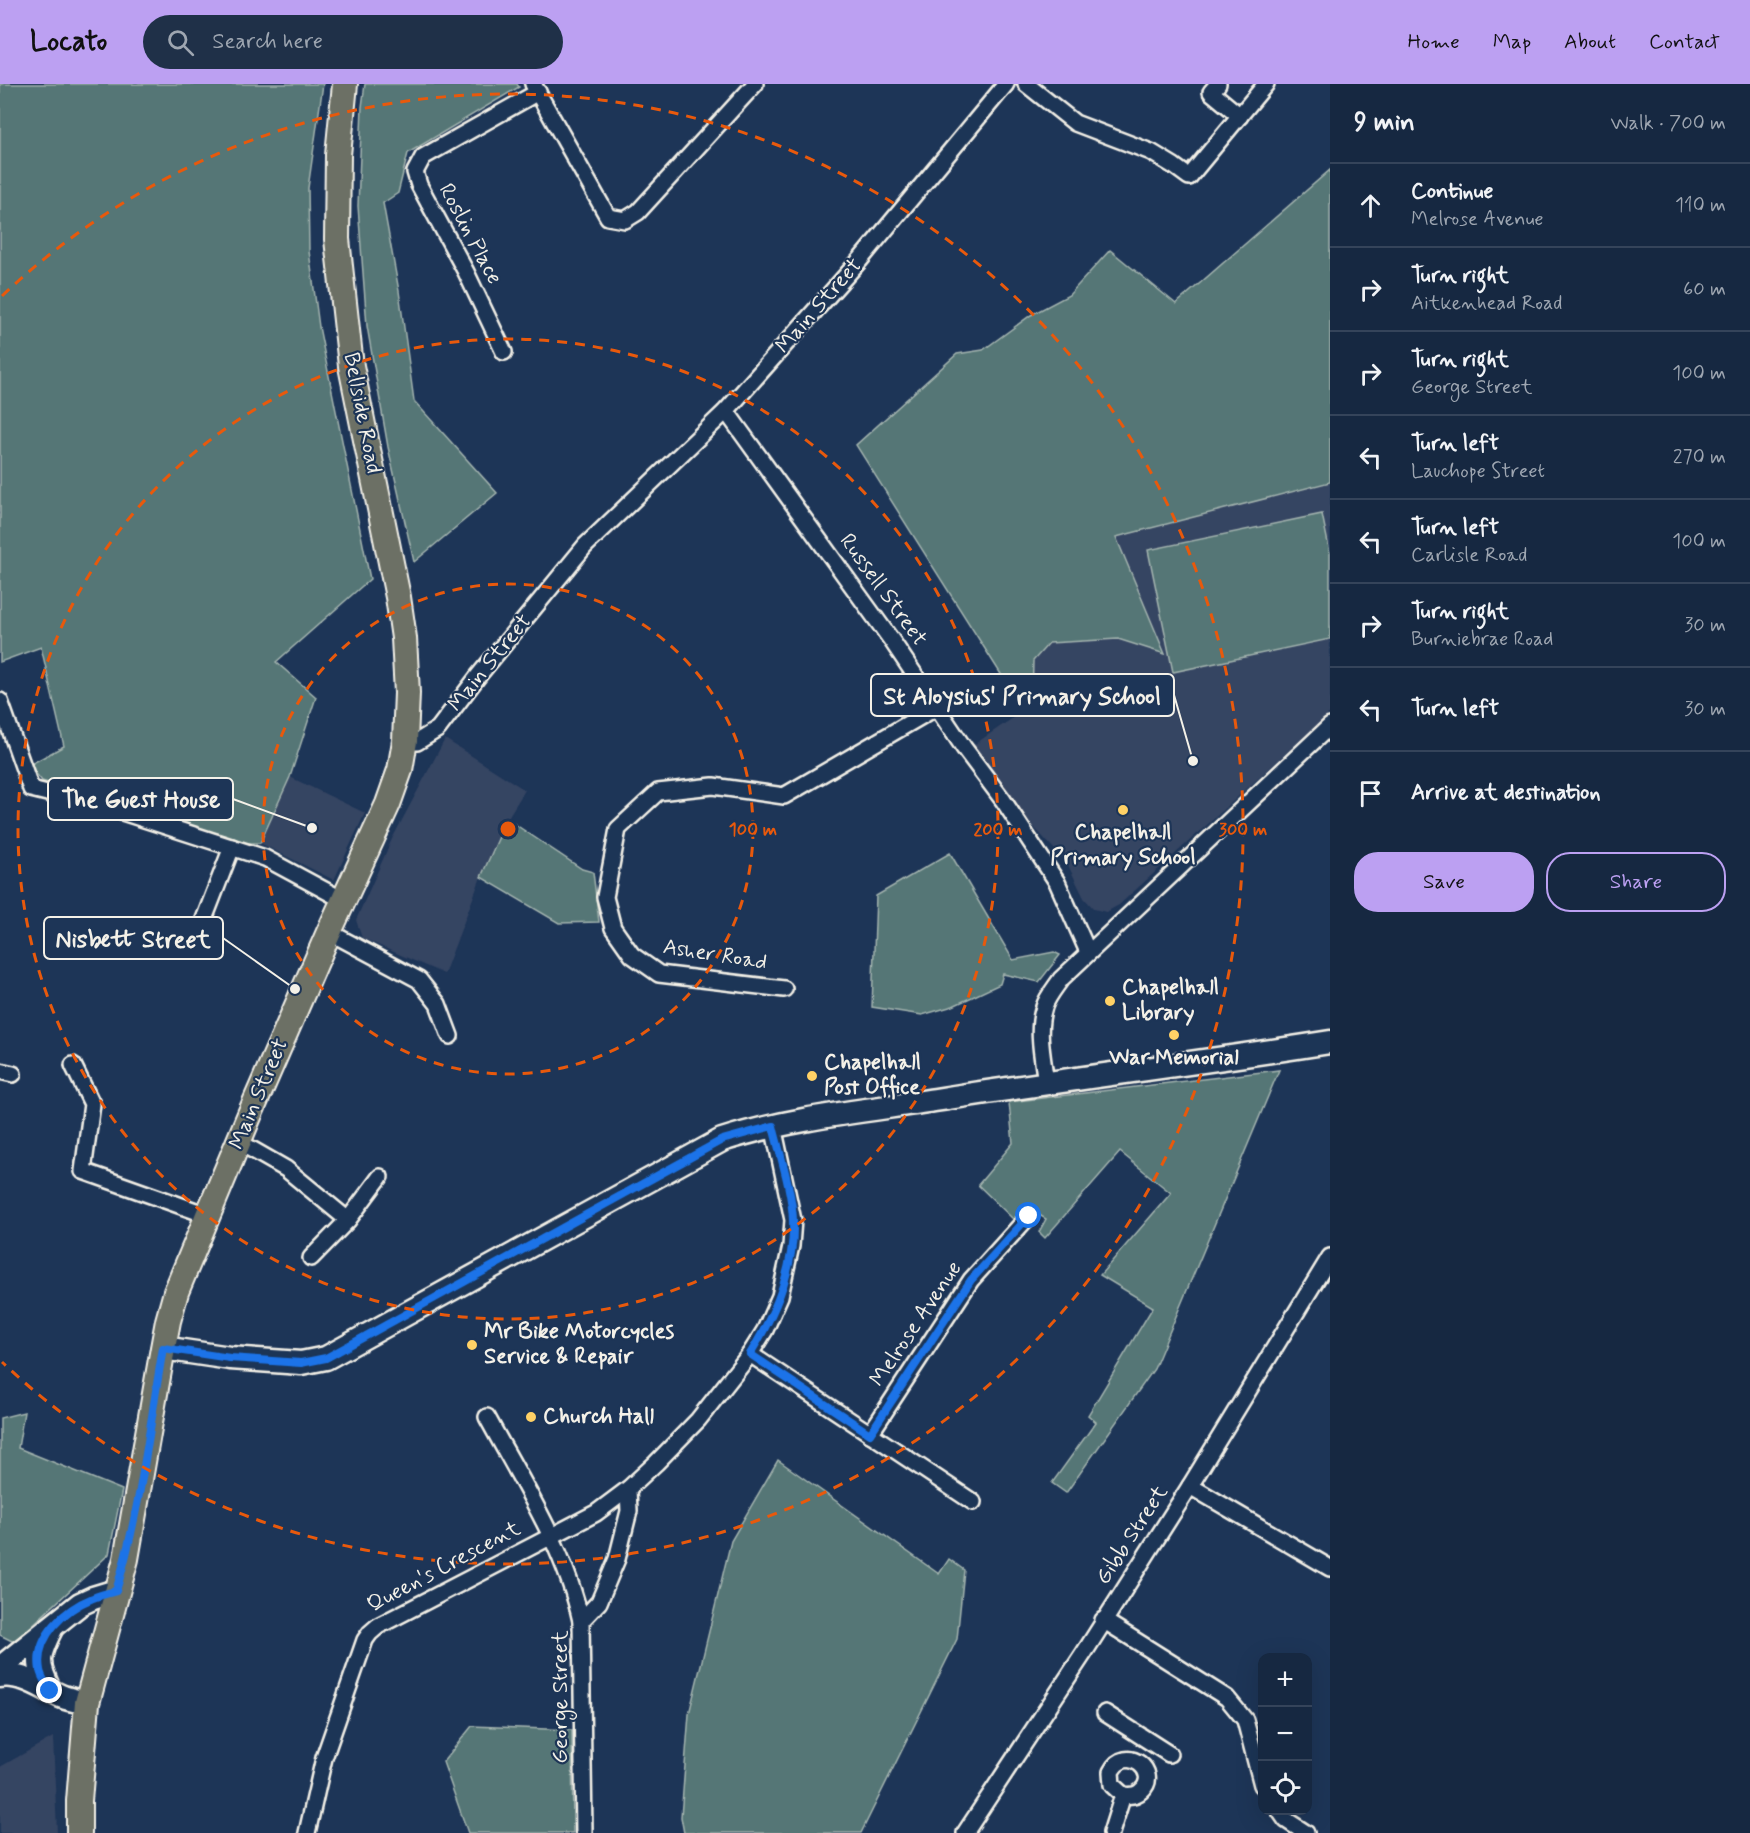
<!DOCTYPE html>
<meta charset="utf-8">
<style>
body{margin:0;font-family:Mynerve,sans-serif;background:#1f3048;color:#f1f3f6}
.controls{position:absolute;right:18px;bottom:18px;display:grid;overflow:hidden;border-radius:12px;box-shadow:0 6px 24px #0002}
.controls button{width:54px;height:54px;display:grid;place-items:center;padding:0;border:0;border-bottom:2px solid #35445a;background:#162841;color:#f1f3f6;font:30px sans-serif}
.stop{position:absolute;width:18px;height:18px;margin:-14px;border:4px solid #1a73e8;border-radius:50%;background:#fff}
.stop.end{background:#1a73e8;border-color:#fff;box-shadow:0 2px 6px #0008}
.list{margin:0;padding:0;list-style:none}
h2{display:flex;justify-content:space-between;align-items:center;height:78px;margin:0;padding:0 24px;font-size:26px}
h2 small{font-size:20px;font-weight:400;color:#9ea6b1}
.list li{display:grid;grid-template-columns:39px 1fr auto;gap:18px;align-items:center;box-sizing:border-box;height:84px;padding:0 24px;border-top:2px solid #35445a}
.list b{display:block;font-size:22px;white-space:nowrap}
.list p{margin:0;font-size:20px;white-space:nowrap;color:#9ea6b1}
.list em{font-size:20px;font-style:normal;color:#9ea6b1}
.actions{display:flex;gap:12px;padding:18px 24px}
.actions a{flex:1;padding:14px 0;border:2px solid #bca0f2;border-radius:24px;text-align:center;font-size:21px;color:#bca0f2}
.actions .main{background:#bca0f2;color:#111}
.icon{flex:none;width:33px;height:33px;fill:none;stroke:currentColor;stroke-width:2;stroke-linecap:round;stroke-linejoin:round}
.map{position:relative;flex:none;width:1330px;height:1749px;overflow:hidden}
header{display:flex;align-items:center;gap:36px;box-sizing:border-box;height:84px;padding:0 30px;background:#bca0f2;color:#111}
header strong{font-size:28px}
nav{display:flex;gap:33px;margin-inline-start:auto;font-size:21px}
.search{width:420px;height:54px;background:#1f3048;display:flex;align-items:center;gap:15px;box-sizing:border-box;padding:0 21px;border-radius:33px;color:#9ea6b1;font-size:22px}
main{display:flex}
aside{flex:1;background:#162841}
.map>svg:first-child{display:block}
.built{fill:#354462}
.green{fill:#547676;stroke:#a4b4af;stroke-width:1.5}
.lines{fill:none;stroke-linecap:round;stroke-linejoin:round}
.street-casing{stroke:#f4f1e8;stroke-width:20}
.secondary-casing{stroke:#f4f1e8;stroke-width:27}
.primary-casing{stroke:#f4f1e8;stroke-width:28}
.street{stroke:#1d3557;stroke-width:15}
.secondary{stroke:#1d3557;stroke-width:22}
.primary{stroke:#6c7065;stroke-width:24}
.route{stroke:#1a73e8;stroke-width:8}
.ring{fill:none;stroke:#e8590c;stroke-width:3;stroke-dasharray:10 8}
.poi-dot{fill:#ffd166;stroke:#1d3557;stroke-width:2}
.labels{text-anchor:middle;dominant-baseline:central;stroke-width:4.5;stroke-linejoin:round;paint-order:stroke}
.street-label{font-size:22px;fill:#f4f1e8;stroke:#1d3557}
.poi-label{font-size:22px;font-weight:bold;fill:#f4f1e8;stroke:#1d3557;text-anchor:start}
.centre{fill:#e8590c;stroke:#1d3557;stroke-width:3}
.ring-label{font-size:18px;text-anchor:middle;font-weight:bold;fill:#e8590c;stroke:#1d3557;stroke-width:4.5;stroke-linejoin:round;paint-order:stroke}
.leader{fill:none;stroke:#f4f1e8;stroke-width:2}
.callout-dot{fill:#f4f1e8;stroke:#1d3557;stroke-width:2}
.callout{fill:#1d3557;stroke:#f4f1e8;stroke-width:2}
.callout-label{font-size:24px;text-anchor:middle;font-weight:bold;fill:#f4f1e8}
</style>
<header>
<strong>Locato</strong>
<div class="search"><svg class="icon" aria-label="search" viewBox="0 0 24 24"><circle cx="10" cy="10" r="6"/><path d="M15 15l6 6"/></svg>Search here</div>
<nav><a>Home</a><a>Map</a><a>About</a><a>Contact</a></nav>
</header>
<main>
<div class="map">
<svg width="1330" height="1749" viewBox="0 0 1330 1749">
<rect width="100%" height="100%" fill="#1d3557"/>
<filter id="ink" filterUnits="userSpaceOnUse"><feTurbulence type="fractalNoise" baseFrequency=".0167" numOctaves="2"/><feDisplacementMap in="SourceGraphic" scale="12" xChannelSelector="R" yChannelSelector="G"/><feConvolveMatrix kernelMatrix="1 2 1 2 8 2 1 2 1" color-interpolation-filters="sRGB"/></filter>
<g filter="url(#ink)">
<g class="built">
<polygon points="1330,398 1330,629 1119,821 1106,828 1094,825 1084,814 1067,779 1007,714 969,664 1032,621 1033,577 1049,559 1118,555 1164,569 1116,453"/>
<polygon points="445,655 525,706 507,735 481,793 444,890 362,854 356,836 392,755"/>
<polygon points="290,693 365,729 334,796 260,759"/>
<polygon points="53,1653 57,1749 0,1749 0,1683"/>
</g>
<g class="green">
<polygon points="0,0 323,0 308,104 309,167 319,243 370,495 276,578 316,613 290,693 260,759 246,759 42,697 29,681 64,662 41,563 0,578"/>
<polygon points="365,0 517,0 519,3 408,69 398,109 383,119 399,207 414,317 497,409 414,478 388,363 367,242 358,122 362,23"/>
<polygon points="1330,86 1330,398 1116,453 1165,570 1118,555 1049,559 1033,577 1032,621 1023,625 856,361 957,270 983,266 1031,231 1069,211 1110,166 1176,220"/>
<polygon points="1322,430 1330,469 1330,555 1173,588 1148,466"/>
<polygon points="507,735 582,785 593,788 599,838 559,839 481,793"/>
<polygon points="950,769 1013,876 1054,868 1060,871 1039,898 1003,890 1000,900 953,922 922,931 872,923 876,812"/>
<polygon points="1279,986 1154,1285 1066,1409 1052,1399 1096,1338 1088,1331 1153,1223 1100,1191 1171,1109 1120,1068 1045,1154 1039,1148 1046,1135 1026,1123 1014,1136 978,1101 1013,1059 1009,1018"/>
<polygon points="24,1328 18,1364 122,1406 109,1470 14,1558 0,1551 0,1334"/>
<polygon points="778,1376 939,1490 949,1475 964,1486 957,1555 861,1749 684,1749 681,1733 689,1630 731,1457"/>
<polygon points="472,1642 572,1646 573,1749 468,1749 443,1678"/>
</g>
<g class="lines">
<defs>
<g id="street">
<polyline points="533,0 608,133 625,136 638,128 755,0"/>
<polyline points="1026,0 1075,39 1151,68 1174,82 1189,93 1266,0"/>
<polyline points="1218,0 1211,8 1240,32"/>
<polyline points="504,268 466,188 419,101 415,88 423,73 538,8"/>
<polyline points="726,327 892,557 964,664 1003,716 1057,798 1088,868"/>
<polyline points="0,617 31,705 116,726 265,774 343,816"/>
<polyline points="405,657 417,658 438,645 479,591 585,462 726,327 860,176 1006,0"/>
<polyline points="329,848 419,896 438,920 450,952"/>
<polyline points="196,856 232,763"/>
<polyline points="784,905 659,890 632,871 613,844 605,813 618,745 658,708 713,702 784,712 937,623"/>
<polyline points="73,981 92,1020 83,1087 207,1131"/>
<polyline points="0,987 13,990"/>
<path d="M1046 999C1043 975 1036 946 1044 923 1047 913 1055 904 1061 895L1330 642"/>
<polyline points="239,1058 286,1085 348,1136 311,1174"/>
<polyline points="348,1136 380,1093"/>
<polyline points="750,1270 973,1418"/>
<path d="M487 1333C522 1398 565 1464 581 1537"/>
<polyline points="870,1350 971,1196 1029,1132"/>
<polyline points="1190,1402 1330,1484"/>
<polyline points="1103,1536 1227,1614 1245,1636 1262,1701"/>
<polyline points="1105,1629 1169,1670"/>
<polyline points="1279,1726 1286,1736 1306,1749"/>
<polyline points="307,1749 324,1674 365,1556 370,1549 378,1542 596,1429 628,1405"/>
<polyline points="584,1749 581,1537 599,1518 617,1475 629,1427 628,1405 656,1379 698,1336 750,1270 765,1246 780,1212 791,1162 793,1136 773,1042"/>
<polyline points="965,1749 1084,1569 1190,1402 1330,1173"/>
<path d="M1111 1749 1123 1711 1112 1701 1111 1688C1126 1658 1162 1689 1141 1707 1136 1712 1130 1712 1123 1711"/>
</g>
<g id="secondary">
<path d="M163 1264 230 1274 301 1279 326 1274 722 1056C791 1034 864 1027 935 1016 1067 995 1199 979 1330 958"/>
<polyline points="0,1584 80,1520 93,1514 116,1507"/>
<path d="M0 1592C22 1588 44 1605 63 1613 71 1616 79 1617 87 1619"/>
<path d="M50 1607C36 1579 37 1573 51 1545"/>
</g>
<polyline id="primary" points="79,1749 79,1717 87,1619 126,1475 163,1264 168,1237 176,1208 250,1030 329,848 388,720 400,686 405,657 407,609 404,554 398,513 351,282 337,155 338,71 345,0"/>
</defs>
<use href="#street" class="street-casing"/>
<use href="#secondary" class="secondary-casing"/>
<use href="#primary" class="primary-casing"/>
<use href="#street" class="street"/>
<use href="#secondary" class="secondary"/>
<use href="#primary" class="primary"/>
</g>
</g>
<g class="lines" filter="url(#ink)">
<path class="route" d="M50 1607C47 1601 41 1593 40 1586 34 1553 65 1525 93 1514 100 1511 108 1509 116 1507 140 1429 149 1345 163 1264L230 1274 301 1279 326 1274 722 1056 773 1042C780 1071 792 1107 793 1136 795 1185 775 1230 750 1270L870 1350 971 1196 1029 1132"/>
</g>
<g class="ring">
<circle cx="508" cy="745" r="245"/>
<circle cx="508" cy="745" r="490"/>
<path d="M2 212A735 735 0 1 1 2 1278"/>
</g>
<g class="poi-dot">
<circle cx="1123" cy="726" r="6"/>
<circle cx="1110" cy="917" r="6"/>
<circle cx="1174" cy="951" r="6"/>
<circle cx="812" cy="992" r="6"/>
<circle cx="472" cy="1261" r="6"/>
<circle cx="531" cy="1333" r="6"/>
</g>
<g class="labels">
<g class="street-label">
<text transform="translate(470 150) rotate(62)">Roslin Place</text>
<text transform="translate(819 222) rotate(-49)">Main Street</text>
<text transform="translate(362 329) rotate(79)">Bellside Road</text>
<text transform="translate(883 506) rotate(54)">Russell Street</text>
<text transform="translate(490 579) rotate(-51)">Main Street</text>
<text transform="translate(715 871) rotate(9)">Asher Road</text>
<text transform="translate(259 1010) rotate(-67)">Main Street</text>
<text transform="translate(916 1240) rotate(-56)">Melrose Avenue</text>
<text transform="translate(1132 1451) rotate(-57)">Gibb Street</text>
<text transform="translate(444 1483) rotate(-28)">Queen's Crescent</text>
<text transform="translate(561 1613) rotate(-90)">George Street</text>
</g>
<g class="poi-label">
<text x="1123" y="749" text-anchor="middle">Chapelhall<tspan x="1123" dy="25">Primary School</tspan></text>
<text x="1122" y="904">Chapelhall<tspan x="1122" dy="25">Library</tspan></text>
<text x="1174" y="974" text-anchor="middle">War Memorial</text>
<text x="824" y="979">Chapelhall<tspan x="824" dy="25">Post Office</tspan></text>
<text x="484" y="1248">Mr Bike Motorcycles<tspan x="484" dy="25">Service &amp; Repair</tspan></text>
<text x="543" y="1333">Church Hall</text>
</g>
</g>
<circle cx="508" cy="745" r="9" class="centre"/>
<g class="ring-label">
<text x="753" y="751">100 m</text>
<text x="998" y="751">200 m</text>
<text x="1243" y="751">300 m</text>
</g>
<path class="leader" d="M1193 677L1174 611M312 744L233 715M295 905L223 854"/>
<g class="callout-dot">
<circle cx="1193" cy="677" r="6"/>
<circle cx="312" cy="744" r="6"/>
<circle cx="295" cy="905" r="6"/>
</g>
<g class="callout">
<rect x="871" y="590" width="303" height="42" rx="6"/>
<rect x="48" y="694" width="185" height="42" rx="6"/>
<rect x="44" y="833" width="179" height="42" rx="6"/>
</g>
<g class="callout-label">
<text x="1022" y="620">St Aloysius' Primary School</text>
<text x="141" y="723">The Guest House</text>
<text x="133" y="863">Nisbett Street</text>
</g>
</svg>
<div class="controls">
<button>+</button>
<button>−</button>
<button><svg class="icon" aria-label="locate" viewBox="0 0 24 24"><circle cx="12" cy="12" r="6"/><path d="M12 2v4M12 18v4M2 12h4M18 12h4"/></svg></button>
</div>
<div class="stop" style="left:1029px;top:1132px"></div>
<div class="stop end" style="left:50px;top:1607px"></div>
</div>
<aside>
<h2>9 min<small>Walk · 700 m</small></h2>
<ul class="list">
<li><svg class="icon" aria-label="ahead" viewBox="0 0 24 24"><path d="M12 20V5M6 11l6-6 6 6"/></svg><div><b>Continue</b><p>Melrose Avenue</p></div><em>110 m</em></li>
<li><svg class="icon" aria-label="right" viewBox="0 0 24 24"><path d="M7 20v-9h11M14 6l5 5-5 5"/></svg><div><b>Turn right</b><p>Aitkenhead Road</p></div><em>60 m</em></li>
<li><svg class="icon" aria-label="right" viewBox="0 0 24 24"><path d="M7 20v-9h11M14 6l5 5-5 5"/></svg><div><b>Turn right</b><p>George Street</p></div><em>100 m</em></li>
<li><svg class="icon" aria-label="left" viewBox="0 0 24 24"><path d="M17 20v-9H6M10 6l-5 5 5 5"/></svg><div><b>Turn left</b><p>Lauchope Street</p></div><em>270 m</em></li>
<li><svg class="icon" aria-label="left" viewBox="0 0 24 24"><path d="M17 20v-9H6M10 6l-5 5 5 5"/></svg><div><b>Turn left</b><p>Carlisle Road</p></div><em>100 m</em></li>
<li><svg class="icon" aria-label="right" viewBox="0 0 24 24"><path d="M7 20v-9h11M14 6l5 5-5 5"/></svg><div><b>Turn right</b><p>Burniebrae Road</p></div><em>30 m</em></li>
<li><svg class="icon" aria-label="left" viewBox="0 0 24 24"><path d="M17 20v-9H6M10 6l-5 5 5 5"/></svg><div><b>Turn left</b></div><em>30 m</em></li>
<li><svg class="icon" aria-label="arrive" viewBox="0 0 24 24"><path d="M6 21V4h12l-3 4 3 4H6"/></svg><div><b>Arrive at destination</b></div></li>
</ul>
<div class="actions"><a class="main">Save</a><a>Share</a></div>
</aside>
</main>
